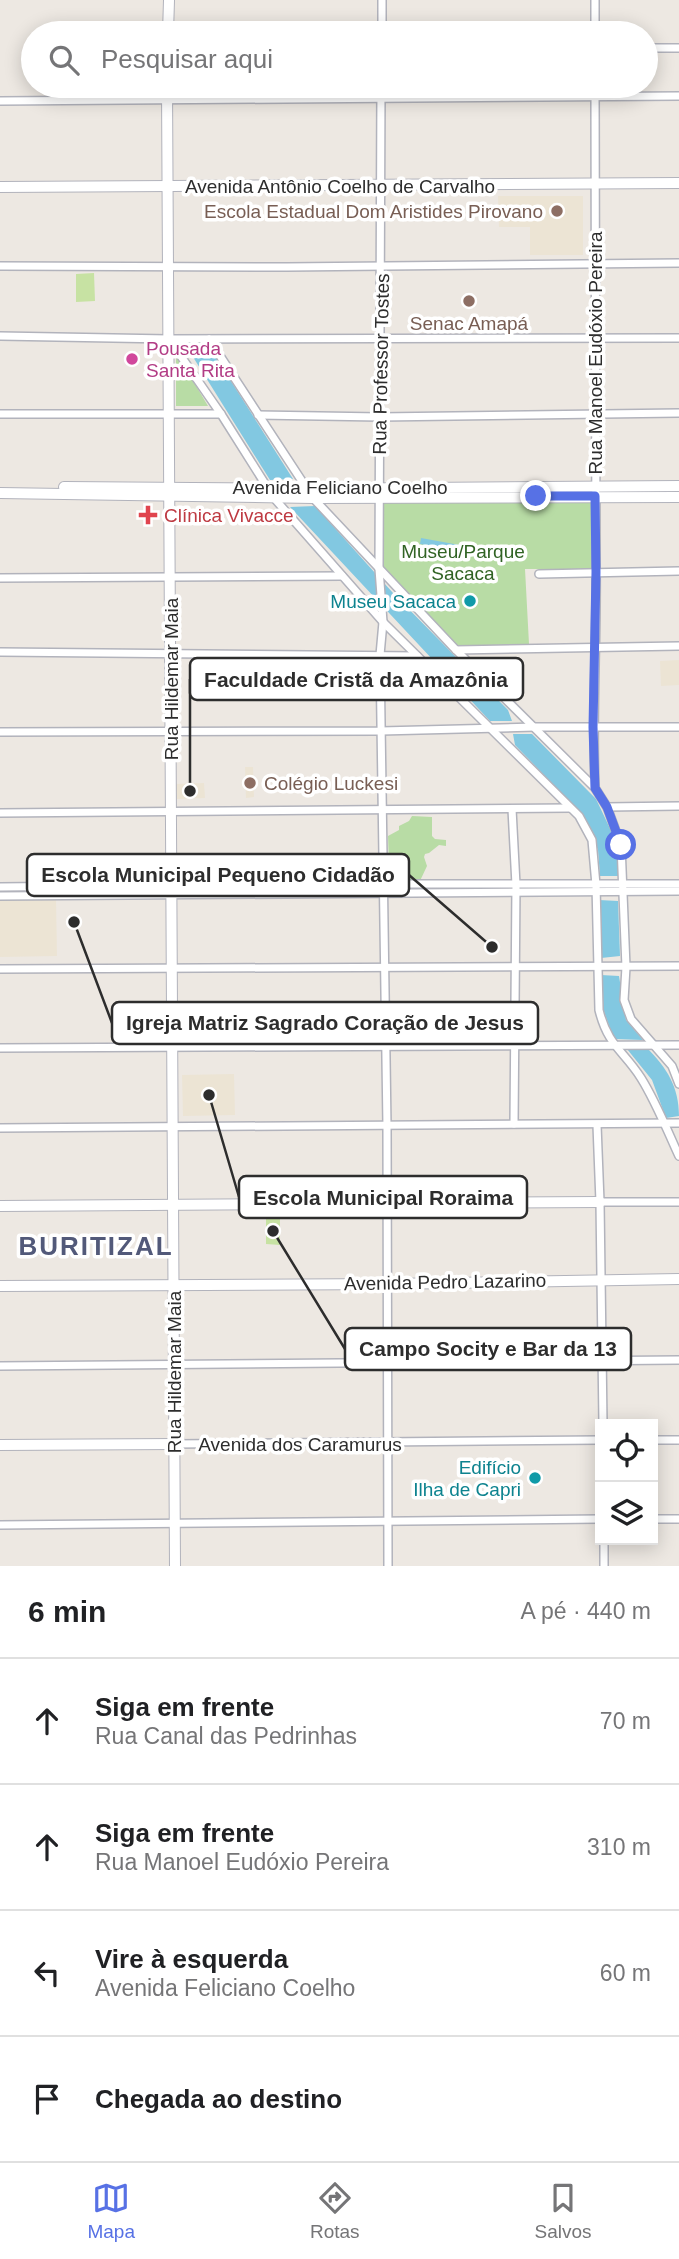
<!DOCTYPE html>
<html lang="pt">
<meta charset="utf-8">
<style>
body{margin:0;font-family:Helvetica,sans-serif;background:#f6f6f6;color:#202124}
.controls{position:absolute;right:21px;bottom:21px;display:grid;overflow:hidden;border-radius:0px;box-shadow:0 4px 18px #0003}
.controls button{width:63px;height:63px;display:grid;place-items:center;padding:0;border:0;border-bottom:2px solid #e0e0e0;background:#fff;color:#202124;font:35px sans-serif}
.stop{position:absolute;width:21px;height:21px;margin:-16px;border:5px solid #5771e5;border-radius:50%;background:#fff}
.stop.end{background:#5771e5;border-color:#fff;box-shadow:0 2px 7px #0008}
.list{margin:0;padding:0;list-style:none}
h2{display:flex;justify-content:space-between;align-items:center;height:91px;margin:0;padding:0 28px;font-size:30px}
h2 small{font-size:23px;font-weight:400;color:#757577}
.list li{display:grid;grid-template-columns:46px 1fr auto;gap:21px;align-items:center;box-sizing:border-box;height:126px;padding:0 28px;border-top:2px solid #e0e0e0}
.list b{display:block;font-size:26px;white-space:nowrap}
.list p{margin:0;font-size:23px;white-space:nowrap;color:#757577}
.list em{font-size:23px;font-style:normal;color:#757577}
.icon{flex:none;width:38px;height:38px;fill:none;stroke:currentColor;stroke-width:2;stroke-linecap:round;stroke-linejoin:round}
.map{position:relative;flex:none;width:679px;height:1566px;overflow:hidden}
.search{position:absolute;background:#fff;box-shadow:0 4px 18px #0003;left:21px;right:21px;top:21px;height:77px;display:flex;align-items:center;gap:18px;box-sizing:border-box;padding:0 24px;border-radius:38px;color:#757577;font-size:26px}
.sheet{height:595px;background:#fff}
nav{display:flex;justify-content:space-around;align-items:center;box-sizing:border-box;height:98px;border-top:2px solid #e0e0e0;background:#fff;font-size:19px;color:#757577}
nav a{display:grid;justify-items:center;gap:4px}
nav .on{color:#5771e5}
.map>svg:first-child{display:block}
.education{fill:#ece4d4}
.green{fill:#b8dca5}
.pitch{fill:#c7e2a3}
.water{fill:#82c8e1}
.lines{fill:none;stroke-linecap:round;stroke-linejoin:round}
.street-casing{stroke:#b2b3bc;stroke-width:10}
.secondary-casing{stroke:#b2b3bc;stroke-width:12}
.street{stroke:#fff;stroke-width:7}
.secondary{stroke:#fff;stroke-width:10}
.route{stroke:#5771e5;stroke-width:9}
.education-dot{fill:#8d6e63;stroke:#fff;stroke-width:2.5}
.hotel-dot{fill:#d1479c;stroke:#fff;stroke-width:2.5}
.health-dot{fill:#e0444e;stroke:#fff;stroke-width:2.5}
.culture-dot{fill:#0f9aa8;stroke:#fff;stroke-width:2.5}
.labels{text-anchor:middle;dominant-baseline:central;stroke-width:7;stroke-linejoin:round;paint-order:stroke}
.street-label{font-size:19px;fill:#2d2d2d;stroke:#fff}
.education-label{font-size:19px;fill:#785e54;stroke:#fff;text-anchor:end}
.hotel-label{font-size:19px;fill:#b23c85;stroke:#fff;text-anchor:start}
.health-label{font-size:19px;fill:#be3a42;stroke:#fff;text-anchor:start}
.park-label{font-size:19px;fill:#316324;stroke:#fff}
.culture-label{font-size:19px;fill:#0d838f;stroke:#fff;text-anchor:end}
.district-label{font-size:26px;font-weight:bold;letter-spacing:2px;fill:#525979;stroke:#fff}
.leader{fill:none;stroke:#2d2d2d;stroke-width:2.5}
.callout-dot{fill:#2d2d2d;stroke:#fff;stroke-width:2.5}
.callout{fill:#fff;stroke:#2d2d2d;stroke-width:2.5}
.callout-label{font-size:21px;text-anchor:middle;font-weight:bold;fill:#2d2d2d}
</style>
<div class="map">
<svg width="679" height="1566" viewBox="0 0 679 1566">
<rect width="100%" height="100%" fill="#ede8e2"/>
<g class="education">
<polygon points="498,196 583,196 583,255 530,255 530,227 499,227"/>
<polygon points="679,660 679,685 661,686 660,661"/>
<polygon points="245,767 253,767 254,797 246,798"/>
<polygon points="204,783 205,798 177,799 176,784"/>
<polygon points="56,899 57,956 0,957 0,900"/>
<polygon points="234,1074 235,1115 183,1116 182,1075"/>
</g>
<g class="green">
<polygon points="176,352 208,406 176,406"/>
<polygon points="593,497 594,569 525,569 529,644 457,647 381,567 380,499"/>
<polygon points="412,816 432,817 432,836 435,839 446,840 446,846 439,845 429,853 425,854 424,857 427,866 419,883 392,873 389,864 388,836 399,830 399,826 409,821"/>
</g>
<g class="pitch">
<polygon points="94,273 95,301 76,302 76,274"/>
<polygon points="266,1217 280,1217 280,1245 266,1244"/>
</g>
<g class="water">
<polygon points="210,348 293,479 270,480 188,349"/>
<polygon points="315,506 393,593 508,710 512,721 490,721 290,507"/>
<polygon points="421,538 476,548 475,555 420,544"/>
<polygon points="513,734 532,734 596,799 616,841 620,876 600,876 598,850 583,815 515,745"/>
<polygon points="599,900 618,901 620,956 601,958"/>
<polygon points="601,975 619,976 626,1020 643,1040 614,1039 603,1009"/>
<path d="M647 1048C667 1068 679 1087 679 1116L666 1118 652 1080 627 1049Z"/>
</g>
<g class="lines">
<defs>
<g id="street">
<polyline points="595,0 595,33"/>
<polyline points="382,33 382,0"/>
<polyline points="646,48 679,48"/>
<polyline points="381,86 379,569 383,622 380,655 387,1126 388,1566"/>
<path d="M595 86C595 247 595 408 596 569 597 642 592 714 595 787"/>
<polyline points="0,101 679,96"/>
<polyline points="0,266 287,267 679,263"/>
<polyline points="0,336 169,339 679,338"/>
<path d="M169 339 221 414 274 498 383 622 579 816 592 840 596 885 599 1010C608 1046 623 1050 641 1078 656 1102 667 1130 679 1156"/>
<polyline points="209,339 313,498 456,650 595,788 607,807 621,845 626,967 624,1000 631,1019 672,1066 679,1084"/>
<polyline points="0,414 221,414"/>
<polyline points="258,415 380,417 679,413"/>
<polyline points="539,574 679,571"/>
<polyline points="0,578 342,576"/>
<polyline points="456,650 679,646"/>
<polyline points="0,652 417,656"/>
<polyline points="0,732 381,731 535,727 679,727"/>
<polyline points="607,807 679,806"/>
<polyline points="512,809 516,885 514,1124"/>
<polyline points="0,813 570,808"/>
<polyline points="0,887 282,884 679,884"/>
<polyline points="0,896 679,891"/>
<polyline points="0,969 679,966"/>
<polyline points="0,1048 679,1045"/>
<polyline points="597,1125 600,1202 603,1424"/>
<polyline points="0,1128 679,1123"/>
<polyline points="600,1202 679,1202"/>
<polyline points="0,1366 679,1360"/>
<polyline points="653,1440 679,1440"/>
<polyline points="175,1444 600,1440"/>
<polyline points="653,1519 679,1519"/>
<polyline points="0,1525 600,1519"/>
<polyline points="604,1540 604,1566"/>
</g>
<g id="secondary">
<polyline points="168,33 169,0"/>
<polyline points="167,86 175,1566"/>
<polyline points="0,187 679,183"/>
<polyline points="64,487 305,489 679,486"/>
<polyline points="0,493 313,498 679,497"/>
<polyline points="0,1206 600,1202"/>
<polyline points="0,1286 388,1284 679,1279"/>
<polyline points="0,1445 175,1444"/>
</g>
</defs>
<use href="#street" class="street-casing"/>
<use href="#secondary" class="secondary-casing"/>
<use href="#street" class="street"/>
<use href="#secondary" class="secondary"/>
</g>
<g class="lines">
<polyline class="route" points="536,496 595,496 596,572 593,727 595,788 607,807 621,845"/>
</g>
<g class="education-dot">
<circle cx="557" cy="211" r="7"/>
<circle cx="469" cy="301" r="7"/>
<circle cx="250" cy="783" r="7"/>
</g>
<circle class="hotel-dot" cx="132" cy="359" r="7"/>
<path class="health-dot" d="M144.5 504.5h7v7h7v7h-7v7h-7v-7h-7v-7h7z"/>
<g class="culture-dot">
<circle cx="470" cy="601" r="7"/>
<circle cx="535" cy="1478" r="7"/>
</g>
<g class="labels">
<g class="street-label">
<text x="340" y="186">Avenida Antônio Coelho de Carvalho</text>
<text transform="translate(595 353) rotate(-90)">Rua Manoel Eudóxio Pereira</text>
<text transform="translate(381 364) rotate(-89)">Rua Professor Tostes</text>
<text x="340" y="487">Avenida Feliciano Coelho</text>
<text transform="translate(171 679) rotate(-90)">Rua Hildemar Maia</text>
<text transform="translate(445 1282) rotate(-1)">Avenida Pedro Lazarino</text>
<text transform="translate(174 1372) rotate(-90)">Rua Hildemar Maia</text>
<text x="300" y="1444">Avenida dos Caramurus</text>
</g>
<g class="education-label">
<text x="543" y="211">Escola Estadual Dom Aristides Pirovano</text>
<text x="469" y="323" text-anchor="middle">Senac Amapá</text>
<text x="264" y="783" text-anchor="start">Colégio Luckesi</text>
</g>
<g class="hotel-label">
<text x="146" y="348">Pousada<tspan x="146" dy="22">Santa Rita</tspan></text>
</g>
<g class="health-label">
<text x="164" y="515">Clínica Vivacce</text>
</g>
<g class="park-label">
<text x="463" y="551">Museu/Parque<tspan x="463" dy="22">Sacaca</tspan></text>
</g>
<g class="culture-label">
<text x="456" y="601">Museu Sacaca</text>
<text x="521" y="1467">Edifício<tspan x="521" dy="22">Ilha de Capri</tspan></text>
</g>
<g class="district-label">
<text x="96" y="1246">BURITIZAL</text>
</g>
</g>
<path class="leader" d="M190 791L190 679M492 947L409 875M74 922L112 1023M209 1095L239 1197M273 1231L345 1349"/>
<g class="callout-dot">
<circle cx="190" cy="791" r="7"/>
<circle cx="492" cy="947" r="7"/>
<circle cx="74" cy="922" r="7"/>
<circle cx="209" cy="1095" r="7"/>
<circle cx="273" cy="1231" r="7"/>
</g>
<g class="callout">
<rect x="190" y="658" width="333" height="42" rx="7"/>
<rect x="27" y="854" width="382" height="42" rx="7"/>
<rect x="112" y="1002" width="426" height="42" rx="7"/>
<rect x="239" y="1176" width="288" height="42" rx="7"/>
<rect x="345" y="1328" width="286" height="42" rx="7"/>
</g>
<g class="callout-label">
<text x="356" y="687">Faculdade Cristã da Amazônia</text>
<text x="218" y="882">Escola Municipal Pequeno Cidadão</text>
<text x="325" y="1030">Igreja Matriz Sagrado Coração de Jesus</text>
<text x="383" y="1205">Escola Municipal Roraima</text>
<text x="488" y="1356">Campo Socity e Bar da 13</text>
</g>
</svg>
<div class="controls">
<button><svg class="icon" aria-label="locate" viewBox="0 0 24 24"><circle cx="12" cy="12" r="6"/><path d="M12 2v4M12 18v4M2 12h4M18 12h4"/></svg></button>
<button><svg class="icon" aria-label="layers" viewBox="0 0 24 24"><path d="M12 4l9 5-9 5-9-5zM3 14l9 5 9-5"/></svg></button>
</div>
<div class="stop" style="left:621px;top:845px"></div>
<div class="stop end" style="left:536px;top:496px"></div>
<div class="search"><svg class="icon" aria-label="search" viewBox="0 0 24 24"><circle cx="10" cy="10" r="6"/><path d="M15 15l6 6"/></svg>Pesquisar aqui</div>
</div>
<section class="sheet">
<h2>6 min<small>A pé · 440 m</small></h2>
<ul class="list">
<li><svg class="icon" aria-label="ahead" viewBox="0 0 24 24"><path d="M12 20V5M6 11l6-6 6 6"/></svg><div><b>Siga em frente</b><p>Rua Canal das Pedrinhas</p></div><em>70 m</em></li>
<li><svg class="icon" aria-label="ahead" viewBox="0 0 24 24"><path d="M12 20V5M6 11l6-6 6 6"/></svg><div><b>Siga em frente</b><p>Rua Manoel Eudóxio Pereira</p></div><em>310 m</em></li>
<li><svg class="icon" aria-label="left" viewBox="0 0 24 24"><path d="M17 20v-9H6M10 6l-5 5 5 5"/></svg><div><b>Vire à esquerda</b><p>Avenida Feliciano Coelho</p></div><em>60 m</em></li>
<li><svg class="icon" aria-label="arrive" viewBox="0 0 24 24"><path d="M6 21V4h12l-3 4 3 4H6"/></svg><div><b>Chegada ao destino</b></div></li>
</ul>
</section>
<nav>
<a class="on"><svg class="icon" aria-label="map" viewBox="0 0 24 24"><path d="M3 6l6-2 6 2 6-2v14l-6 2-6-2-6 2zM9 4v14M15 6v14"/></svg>Mapa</a>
<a><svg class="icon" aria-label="directions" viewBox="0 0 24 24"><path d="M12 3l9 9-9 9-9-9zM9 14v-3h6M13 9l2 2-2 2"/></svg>Rotas</a>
<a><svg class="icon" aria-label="saved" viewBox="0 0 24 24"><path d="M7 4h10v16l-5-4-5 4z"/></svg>Salvos</a>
</nav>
